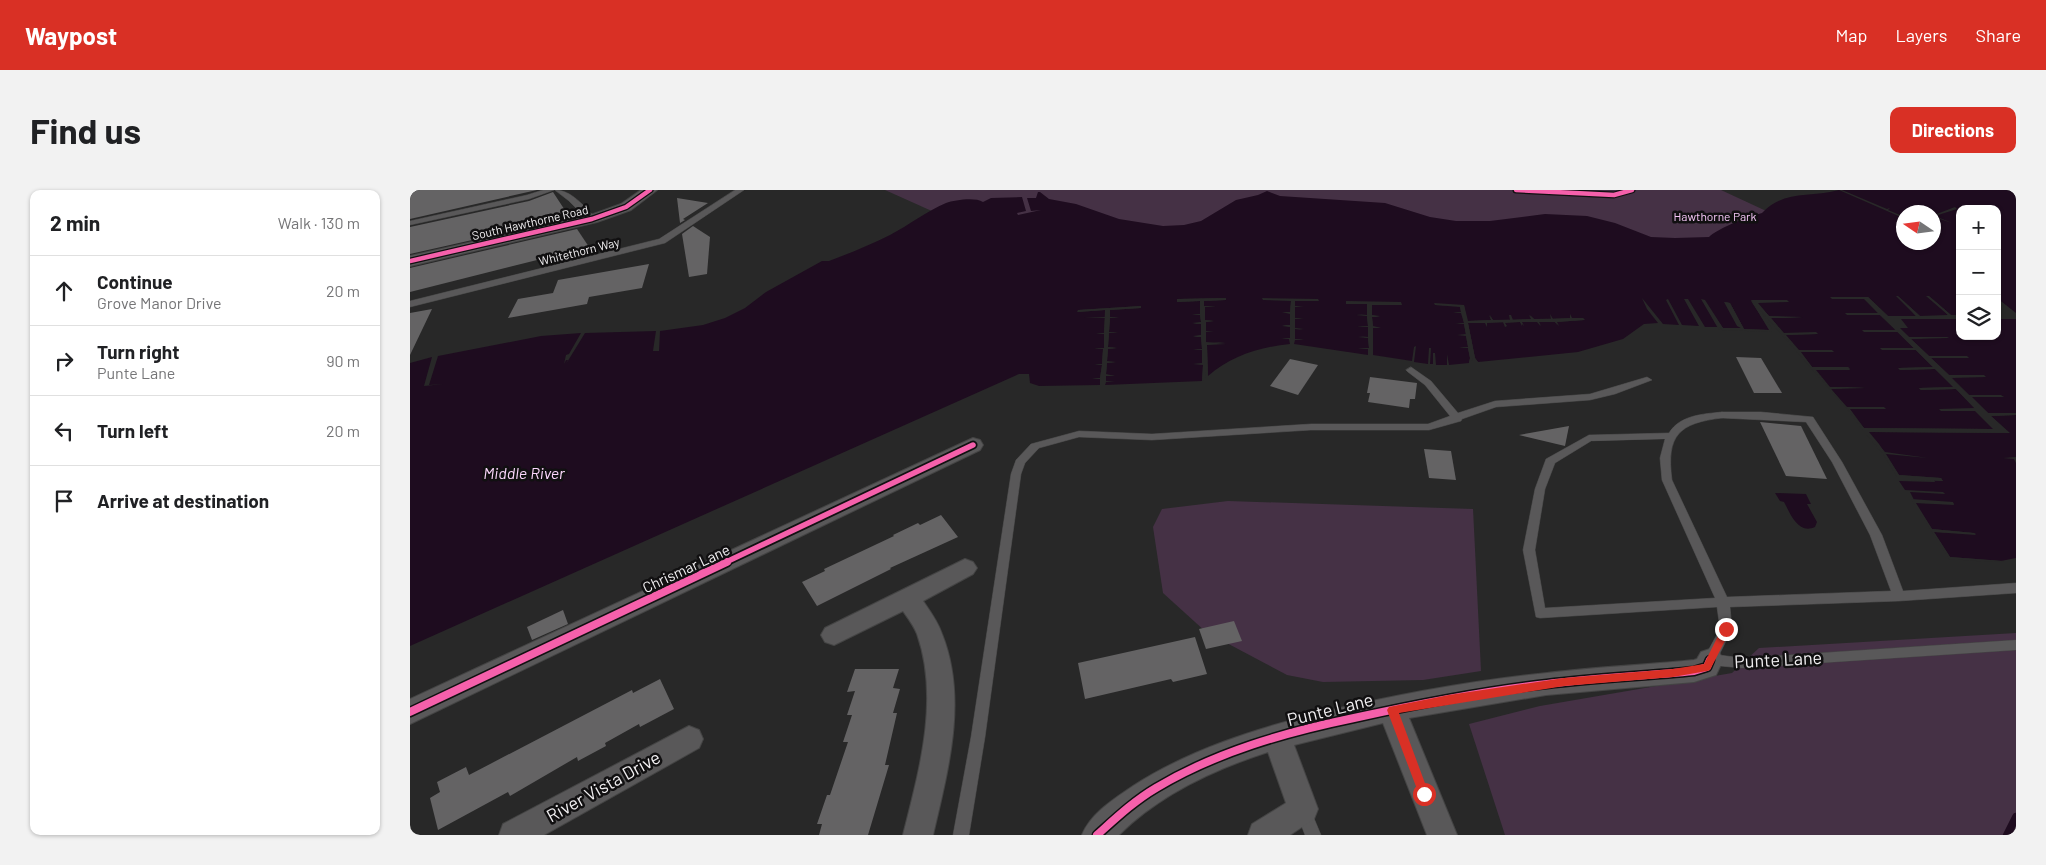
<!DOCTYPE html>
<meta charset="utf-8">
<style>
body{margin:0;font-family:Barlow,sans-serif;background:#f2f2f2;color:#202124}
.controls{position:absolute;right:15px;top:15px;display:grid;overflow:hidden;border-radius:10px;box-shadow:0 1px 4px #0004}
.controls button{width:45px;height:45px;display:grid;place-items:center;padding:0;border:0;border-bottom:1px solid #e0e0e0;background:#fff;color:#202124;font:25px sans-serif}
.compass{position:absolute;left:1486px;top:15px;width:45px;height:45px;border-radius:50%;background:#fff;box-shadow:0 1px 4px #0004;rotate:283deg}
.stop{position:absolute;width:15px;height:15px;margin:-11px;border:4px solid #d93025;border-radius:50%;background:#fff}
.stop.end{background:#d93025;border-color:#fff;box-shadow:0 1px 5px #0008}
.list{margin:0;padding:0;list-style:none}
h2{display:flex;justify-content:space-between;align-items:center;height:65px;margin:0;padding:0 20px;font-size:21px}
h2 small{font-size:16px;font-weight:400;color:#757577}
.list li{display:grid;grid-template-columns:32px 1fr auto;gap:15px;align-items:center;box-sizing:border-box;height:70px;padding:0 20px;border-top:1px solid #e0e0e0}
.list b{display:block;font-size:19px;white-space:nowrap}
.list p{margin:0;font-size:16px;white-space:nowrap;color:#757577}
.list em{font-size:16px;font-style:normal;color:#757577}
.icon{flex:none;width:28px;height:28px;fill:none;stroke:currentColor;stroke-width:2;stroke-linecap:round;stroke-linejoin:round}
.map{position:relative;flex:none;width:1606px;height:645px;overflow:hidden;border-radius:10px}
header{display:flex;align-items:center;gap:30px;box-sizing:border-box;height:70px;padding:0 25px;background:#d93025;color:#fff}
header strong{font-size:24px}
nav{display:flex;gap:28px;margin-inline-start:auto;font-size:18px}
.intro{display:flex;align-items:center;justify-content:space-between;box-sizing:border-box;height:120px;padding:0 30px}
h1{margin:0;font-size:35px}
.button{padding:12px 22px;border-radius:10px;background:#d93025;color:#fff;font-size:18px;font-weight:700}
main{display:flex;gap:30px;padding:0 30px}
aside{flex:1;background:#fff;border-radius:10px;box-shadow:0 1px 4px #0004}
.map>svg:first-child{display:block}
.green{fill:#453145}
.water{fill:#1e0c1f}
.pier{fill:#282828}
.lines{fill:none;stroke-linecap:round;stroke-linejoin:round}
.stream{stroke:#1e0c1f;stroke-width:8}
.building{fill:#646364}
.lane-casing{stroke:#444;stroke-width:1}
.street-casing{stroke:#444;stroke-width:2}
.lane{fill:#595859;fill-rule:evenodd}
.street{fill:#595859;fill-rule:evenodd}
.cycleway-far2-casing{stroke:#111011;stroke-width:7}
.cycleway-far1-casing{stroke:#111011;stroke-width:9}
.cycleway-casing{stroke:#111011;stroke-width:11}
.cycleway-far2{stroke:#f560ab;stroke-width:4.5}
.cycleway-far1{stroke:#f560ab;stroke-width:5.5}
.cycleway{stroke:#f560ab;stroke-width:8}
.route{fill:#d93025}
.labels{text-anchor:middle;dominant-baseline:central;stroke-width:5;stroke-linejoin:round;paint-order:stroke}
.far-park-label{font-size:12px;fill:#f8c9f9;stroke:#111011}
.far-street-label{font-size:12px;fill:#f1eff1;stroke:#111011}
.street-label{font-size:15px;fill:#f1eff1;stroke:#111011}
.water-label{font-size:16px;font-style:italic;fill:#fbd6fc;stroke:#111011}
.near-street-label{font-size:18px;fill:#f1eff1;stroke:#111011}
</style>
<header>
<strong>Waypost</strong>
<nav><a>Map</a><a>Layers</a><a>Share</a></nav>
</header>
<div class="intro"><h1>Find us</h1><a class="button">Directions</a></div>
<main>
<aside>
<h2>2 min<small>Walk · 130 m</small></h2>
<ul class="list">
<li><svg class="icon" aria-label="ahead" viewBox="0 0 24 24"><path d="M12 20V5M6 11l6-6 6 6"/></svg><div><b>Continue</b><p>Grove Manor Drive</p></div><em>20 m</em></li>
<li><svg class="icon" aria-label="right" viewBox="0 0 24 24"><path d="M7 20v-9h11M14 6l5 5-5 5"/></svg><div><b>Turn right</b><p>Punte Lane</p></div><em>90 m</em></li>
<li><svg class="icon" aria-label="left" viewBox="0 0 24 24"><path d="M17 20v-9H6M10 6l-5 5 5 5"/></svg><div><b>Turn left</b></div><em>20 m</em></li>
<li><svg class="icon" aria-label="arrive" viewBox="0 0 24 24"><path d="M6 21V4h12l-3 4 3 4H6"/></svg><div><b>Arrive at destination</b></div></li>
</ul>
</aside>
<div class="map">
<svg width="1606" height="645" viewBox="0 0 1606 645">
<rect width="100%" height="100%" fill="#282828"/>
<g class="green">
<polygon points="475,0 1311,0 1367,26 1311,54 783,39 553,35"/>
<polygon points="818,311 1063,319 1071,481 1013,490 913,492 877,485 796,442 753,403 743,337 752,319"/>
<polygon points="1606,443 1606,645 1095,645 1059,534 1130,516 1322,483 1349,458"/>
</g>
<g class="water">
<path d="M1429 0 1493 28V36L1488 38H1493L1494 52H1524V27L1542 33 1525 26 1547 19 1545 17 1524 25V22H1500L1502 21 1490 25 1478 20 1480 18 1477 19 1432 0H1606V123L1587 108V19H1550V125H1541L1519 106 1539 126H1510L1488 106 1506 126H1478L1458 107H1420L1454 108 1468 123 1436 124 1470 125 1523 177 1489 178 1490 180 1525 179 1544 197 1509 198 1511 200 1546 199 1584 239 1454 238 1440 219 1475 218 1437 217 1421 199 1456 197H1420L1406 180 1440 179 1438 177 1403 178 1390 162 1423 161 1389 160 1376 145 1407 144 1374 143 1361 128 1393 127 1359 126 1347 113 1341 111 1360 140 1334 139 1320 113 1315 112 1331 138H1313L1292 110 1308 137H1295L1278 109H1274L1289 136 1272 135 1258 109 1256 110 1269 135 1253 134 1232 108 1237 119 1248 133 1234 134 1213 149 1168 162 1068 172 1065 168 1058 133 1110 132 1112 136V132H1128L1130 136 1129 132H1145L1147 135 1146 132 1174 130 1173 128 1124 129 1120 125 1122 129 1083 130 1080 125 1081 130 1057 131 1054 115H1025L1050 116 1051 122H1043L1051 123 1054 133 1047 134H1054L1058 157H1049L1058 158 1060 168 1059 173 1039 175 1037 164V175H1026L1025 163H1023V174H1020L1021 158H1019L1018 174 1004 172 1006 156 1004 157 1002 171 963 165V138L970 137H963L962 127 970 126 962 125 961 114H991H936H957L958 125H946L957 126 958 136H947L958 137V147H948L958 148 959 158H948L958 159V165L884 154V150H894L885 149V139H894L885 138V129L892 128H885V117L890 116H885V111H908V109L853 110H881L880 123H874H880V135L872 136 880 137V148H872L880 149V154C849 157 821 166 798 186L797 155 815 152 796 153V142H803H796V132L804 131 795 130V117H806L794 116V111L816 110V108L767 109V112L790 111V124L782 125H790L791 132 783 134H791V145L783 146 791 147 792 159 783 160H792V174H783H793L792 191 695 195 696 186H705L696 185 697 173 706 172H697L698 159 707 158 698 157 699 143 708 142H699L700 128 709 127H700V120L731 118V116L668 120V122L695 120 694 143 686 144H694V158L684 159H693L692 174H685L692 175 690 188 682 189H690V195L629 196 620 193 619 184H609L0 456V173L22 167 14 196 34 194 19 195 28 166 131 146 171 143 159 164 156 165 154 174 156 170H158L156 174 175 143 246 141 243 161H249L250 141 293 135 315 128 335 118 356 102 412 71H419C440 63 460 55 480 45 499 35 517 21 536 13 545 10 565 7 573 12L581 8 612 7 616 21 607 23 608 25 631 20 621 21 617 8H626L628 2H630L639 9 666 14 709 29 753 36 774 35 791 31 826 10 848 5 857 1 870 6 975 13 1020 27 1046 31H1080L1135 24 1177 26 1205 33 1241 47 1265 48 1299 47C1308 38 1340 26 1352 23 1374 0 1397 8 1429 0Z"/>
<polygon points="1490,129 1550,129 1550,146 1587,146 1587,129 1606,129 1606,223 1578,223 1561,207 1593,206 1559,205 1541,187 1576,186 1539,185 1521,168 1557,166 1519,166 1501,149 1537,147 1499,147 1489,138 1497,138"/>
<polygon points="1606,225 1606,267 1593,268 1604,269 1606,273 1606,368 1591,371 1540,367 1524,342 1566,344 1564,343 1522,339 1505,313 1544,314 1543,313 1504,310 1500,302 1535,304 1533,302 1495,300 1489,291 1525,292 1524,290 1533,291 1531,288 1489,285 1476,264 1518,268 1475,262 1458,242 1599,243 1581,226"/>
<path d="M1365 303 1396 304 1401 314H1397L1407 332 1405 337C1388 345 1380 323 1374 312L1370 311Z"/>
</g>
<g class="pier">
<polygon points="1486,106 1488,106 1510,126 1538,125 1516,106 1519,106 1541,125 1550,125 1550,129 1491,129 1498,138 1490,138 1499,147 1537,147 1539,148 1501,149 1519,166 1557,166 1559,168 1521,168 1539,185 1574,185 1576,187 1541,188 1559,205 1591,205 1594,207 1562,207 1578,223 1606,223 1606,225 1581,226 1600,243 1459,242 1469,254 1489,285 1531,288 1533,291 1487,290 1491,288 1487,287 1473,264 1456,244 1457,240 1452,239 1437,219 1350,120 1362,139 1361,142 1312,140 1310,137 1309,140 1291,109 1295,110 1313,138 1331,138 1327,136 1314,112 1320,113 1334,139 1359,140 1341,110 1377,110 1379,112 1348,113 1359,126 1393,128 1361,128 1373,143 1406,142 1408,144 1374,145 1388,160 1422,160 1424,162 1391,162 1402,177 1438,177 1440,180 1405,180 1419,197 1456,198 1421,199 1436,217 1474,217 1476,219 1438,219 1454,238 1583,239 1565,221 1531,221 1529,219 1565,218 1546,199 1511,200 1509,198 1543,197 1525,179 1490,180 1488,178 1523,177 1506,160 1472,160 1470,158 1504,158 1488,142 1454,142 1452,140 1486,140 1470,125 1437,125 1435,123 1468,123 1454,109 1422,109 1420,107 1458,107 1478,126 1506,126"/>
<polygon points="816,108 816,110 794,111 794,116 806,117 795,117 795,130 804,131 796,132 796,141 804,142 796,142 796,152 816,154 797,155 798,186 796,188 795,182 795,189 792,191 793,175 783,174 792,173 792,160 783,160 792,159 791,147 783,147 791,145 791,134 782,133 791,132 790,125 782,125 790,124 790,111 767,112 767,109"/>
<polygon points="852,108 908,109 909,111 885,111 885,116 894,116 885,117 885,128 894,129 885,129 885,138 894,140 885,139 885,149 894,150 885,150 884,154 880,154 879,149 871,149 880,148 880,137 872,135 880,135 880,124 872,122 880,122 881,111 853,110"/>
<polygon points="936,111 991,112 992,115 962,115 962,125 970,127 962,127 963,136 971,138 963,138 963,165 961,165 961,160 961,165 958,165 958,159 948,158 959,158 958,148 948,146 958,147 958,137 947,136 958,136 957,126 946,124 957,125 957,114 936,114"/>
<polygon points="1024,113 1054,115 1058,131 1081,130 1079,125 1083,130 1100,130 1099,125 1101,125 1103,130 1121,129 1119,125 1124,129 1141,129 1140,124 1143,129 1160,128 1160,124 1162,128 1173,128 1175,130 1147,132 1149,136 1145,132 1129,132 1131,136 1127,132 1112,132 1114,136 1110,132 1095,133 1097,136 1095,137 1093,132 1077,133 1077,137 1075,133 1058,133 1065,168 1068,172 1065,172 1063,168 1061,173 1059,173 1060,168 1058,158 1049,157 1058,157 1056,146 1047,145 1056,144 1054,134 1045,134 1054,133 1052,123 1043,122 1051,122 1050,117 1025,115"/>
<polygon points="731,116 731,118 700,120 700,127 709,127 700,128 699,142 708,143 699,143 698,157 707,158 698,159 697,171 706,172 697,173 696,184 705,186 696,186 696,191 705,192 696,192 695,195 693,195 694,175 693,195 690,195 690,189 682,189 690,188 692,175 684,174 692,174 693,159 684,158 694,158 694,144 686,143 694,143 695,128 674,128 695,127 695,120 667,122 668,120"/>
<polygon points="1501,309 1543,312 1544,315 1506,313 1522,339 1564,343 1566,345 1524,342 1540,367 1594,371 1580,372 1539,369"/>
</g>
<g class="lines">
<polyline class="stream" points="1597,645 1606,627"/>
</g>
<g class="building">
<polygon points="0,0 127,0 0,29"/>
<polygon points="143,2 160,28 0,64 0,37 119,11"/>
<polygon points="267,8 298,13 273,29 275,30 270,33"/>
<polygon points="283,36 300,47 297,84 279,87 272,44"/>
<polygon points="167,39 179,57 0,102 0,78"/>
<polygon points="239,74 232,98 179,107 177,114 98,128 108,109 143,103 148,90"/>
<polygon points="22,119 0,165 0,123"/>
<polygon points="1326,167 1351,168 1372,203 1344,203"/>
<polygon points="880,169 908,175 888,205 860,196"/>
<polygon points="960,187 1007,193 1005,209 1000,209 999,218 958,212 960,203 957,203"/>
<polygon points="1350,232 1391,236 1417,289 1376,286"/>
<polygon points="1159,236 1155,256 1109,245"/>
<polygon points="1014,259 1041,261 1046,290 1019,288"/>
<polygon points="531,325 548,347 480,378 481,379 407,416 392,392 415,381 414,379 484,346 483,345 508,333 510,335"/>
<polygon points="153,420 158,434 122,450 117,437"/>
<polygon points="824,431 832,451 796,459 789,439"/>
<polygon points="785,447 797,484 763,492 761,489 675,509 668,473"/>
<polygon points="445,479 489,479 483,498 490,499 483,523 487,523 475,575 479,575 458,645 409,645 412,634 407,634 417,605 420,605 438,552 433,552 442,525 437,525 445,501 437,502"/>
<polygon points="250,489 264,519 230,537 229,534 195,553 196,556 168,571 167,567 100,606 98,602 28,640 20,608 30,602 27,592 56,577 59,585 222,500 223,503"/>
</g>
<g class="lines">
<defs>
<g id="lane">
<polygon points="133,0 144,0 119,9 0,35 0,31 117,5"/>
<path d="M145 0C162 0 173 16 185 27V31H179L159 11Z"/>
<polygon points="325,0 334,0 255,53 0,117 0,111 249,49"/>
<polygon points="1001,177 1021,191 1048,223 1085,211 1180,204 1237,187 1242,190 1205,204 1180,210 1086,217 1052,229 1051,231 1019,240 901,240 742,250 669,247 629,258 615,273 611,284 575,547 559,645 543,645 561,547 601,284 606,270 621,254 669,241 742,244 901,234 1018,234 1040,226 1015,195 998,182 996,180"/>
<path d="M1312 222H1351L1403 227 1432 272 1472 345 1493 401 1606 393V403L1489 411 1320 417 1322 439 1309 465 1332 468 1606 450V460L1332 478 1300 475 1295 474 1293 470 1310 439 1307 417 1130 428 1126 427 1113 360 1125 299 1136 269 1179 245 1259 243C1270 225 1293 224 1312 222ZM1312 228 1396 232 1422 272 1460 345 1481 401 1317 407 1262 290C1256 245 1269 233 1312 228ZM1255 249 1250 268 1252 290 1305 408 1135 418 1125 360 1135 299 1145 273 1181 251Z"/>
<polygon points="893,612 898,614 911,645 895,645 885,619 888,614"/>
</g>
<g id="street">
<polygon points="231,0 247,0 221,20 187,32 0,76 0,66 178,26 211,14"/>
<polygon points="563,248 570,250 573,255 570,260 0,534 0,509"/>
<path d="M555 369 563 372 567 378 563 384 513 411C520 421 528 432 532 444 558 509 538 580 523 645H493C509 581 530 509 507 444 504 436 498 428 493 421L424 455 415 452 411 445 415 438Z"/>
<path d="M1300 459 1309 462 1313 470 1306 485 1284 492 1136 505 999 528 1047 645H1017L973 533 884 555 908 619 904 629 880 645H838L842 634 876 613 858 562C805 579 749 605 709 645H672C681 623 704 609 723 596 779 560 845 539 909 523 984 505 1060 491 1137 483 1186 477 1235 475 1284 470L1287 469 1291 462Z"/>
<polygon points="279,536 289,540 293,549 289,558 134,645 89,645 93,634"/>
</g>
</defs>
<use href="#lane" class="lane-casing"/>
<use href="#street" class="street-casing"/>
<use href="#lane" class="lane"/>
<use href="#street" class="street"/>
<defs>
<g id="cycleway-far2">
<polyline points="1106,0 1204,5 1222,0"/>
<polyline points="0,71 182,29 216,17 240,0"/>
</g>
<polyline id="cycleway-far1" points="314,373 563,255"/>
<g id="cycleway">
<polyline points="0,522 317,372"/>
<path d="M687 645C706 628 724 611 746 598 806 562 876 542 944 528 1008 514 1072 501 1137 494 1186 488 1235 486 1284 481L1297 477 1300 470"/>
</g>
</defs>
<use href="#cycleway-far2" class="cycleway-far2-casing"/>
<use href="#cycleway-far1" class="cycleway-far1-casing"/>
<use href="#cycleway" class="cycleway-casing"/>
<use href="#cycleway-far2" class="cycleway-far2"/>
<use href="#cycleway-far1" class="cycleway-far1"/>
<use href="#cycleway" class="cycleway"/>
</g>
<polygon class="route" points="1316,435 1321,439 1300,480 1297,481 1263,487 1154,496 989,523 1019,604 1018,607 1010,607 977,520 979,517 1039,505 1154,488 1263,479 1294,474 1313,436"/>
<g class="labels">
<g class="far-park-label">
<text x="1305" y="26">Hawthorne Park</text>
</g>
<g class="far-street-label">
<text transform="translate(120 32) rotate(-13)">South Hawthorne Road</text>
<text transform="translate(169 61) rotate(-14)">Whitethorn Way</text>
</g>
<g class="street-label">
<text transform="translate(276 378) rotate(-25)">Chrismar Lane</text>
</g>
<g class="water-label">
<text x="114" y="282">Middle River</text>
</g>
<g class="near-street-label">
<text transform="translate(1368 469) rotate(-3)">Punte Lane</text>
<text transform="translate(920 519) rotate(-14)">Punte Lane</text>
<text transform="translate(193 596) rotate(-29)">River Vista Drive</text>
</g>
</g>
</svg>
<div class="controls">
<button>+</button>
<button>−</button>
<button><svg class="icon" aria-label="layers" viewBox="0 0 24 24"><path d="M12 4l9 5-9 5-9-5zM3 14l9 5 9-5"/></svg></button>
</div>
<svg class="compass" viewBox="-18 -18 36 36"><path d="M0-13l5 13h-10z" fill="#e53935"/><path d="M0 13l5-13h-10z" fill="#757577"/></svg>
<div class="stop" style="left:1014px;top:604px"></div>
<div class="stop end" style="left:1316px;top:439px"></div>
</div>
</main>
